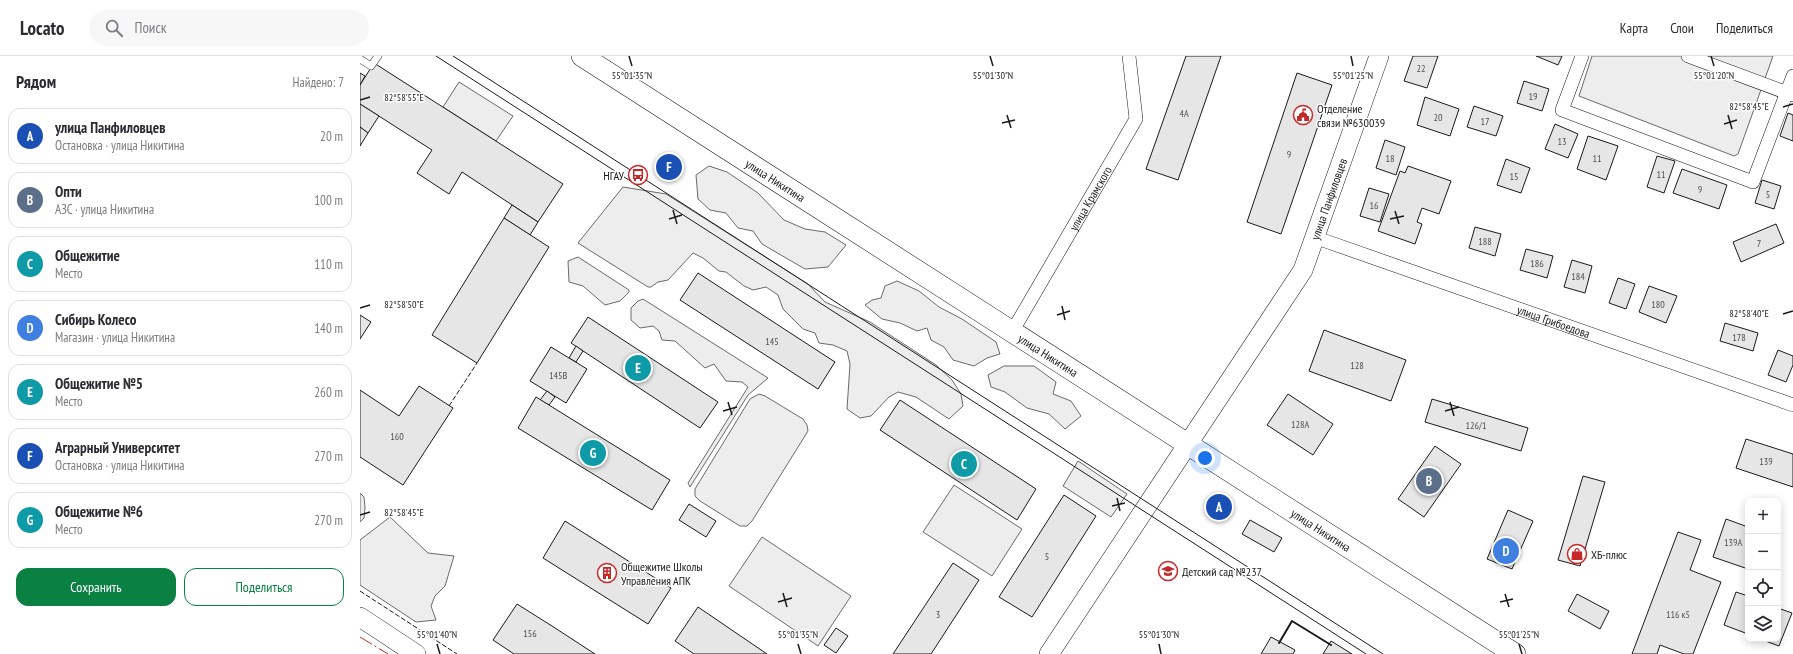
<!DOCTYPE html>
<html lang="ru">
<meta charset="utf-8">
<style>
body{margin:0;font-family:"PT Sans Narrow",sans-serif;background:#f7f7f7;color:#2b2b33}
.controls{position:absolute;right:12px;bottom:12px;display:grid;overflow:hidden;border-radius:8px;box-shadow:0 2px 10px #0003}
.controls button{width:36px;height:36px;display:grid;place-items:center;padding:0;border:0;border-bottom:1px solid #e1e1e2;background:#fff;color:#2b2b33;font:20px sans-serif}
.you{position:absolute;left:845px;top:402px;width:14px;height:14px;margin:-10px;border:3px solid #fff;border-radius:50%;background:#1a73e8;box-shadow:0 0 0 6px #1a73e833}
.badge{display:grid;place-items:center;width:26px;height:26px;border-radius:50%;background:#0b8043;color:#fff;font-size:13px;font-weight:700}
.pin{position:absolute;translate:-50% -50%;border:2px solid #fff;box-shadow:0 1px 4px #0006}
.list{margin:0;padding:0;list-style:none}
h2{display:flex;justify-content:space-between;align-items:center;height:52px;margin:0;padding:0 16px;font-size:17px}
h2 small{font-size:13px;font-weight:400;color:#7c7c81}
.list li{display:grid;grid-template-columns:26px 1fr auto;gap:12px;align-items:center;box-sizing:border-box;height:56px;margin:0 8px 8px;padding:0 8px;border:1px solid #e1e1e2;border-radius:12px}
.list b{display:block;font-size:15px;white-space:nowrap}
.list p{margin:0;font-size:13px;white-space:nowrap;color:#7c7c81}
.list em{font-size:13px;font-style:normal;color:#7c7c81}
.actions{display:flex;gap:8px;padding:12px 16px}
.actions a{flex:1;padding:9px 0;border:1px solid #0b8043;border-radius:12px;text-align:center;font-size:14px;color:#0b8043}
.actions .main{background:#0b8043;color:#fff}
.icon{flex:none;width:22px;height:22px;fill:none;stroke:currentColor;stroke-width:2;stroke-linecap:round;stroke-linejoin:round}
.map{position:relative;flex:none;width:1433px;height:598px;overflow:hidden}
header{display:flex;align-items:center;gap:24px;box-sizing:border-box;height:56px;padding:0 20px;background:#fff;border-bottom:1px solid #e1e1e2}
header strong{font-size:19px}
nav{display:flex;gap:22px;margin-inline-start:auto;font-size:14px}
.search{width:280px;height:36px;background:#f7f7f7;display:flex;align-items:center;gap:10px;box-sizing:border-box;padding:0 14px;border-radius:22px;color:#7c7c81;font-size:15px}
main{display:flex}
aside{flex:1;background:#fff}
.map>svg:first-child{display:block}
.built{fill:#ededed;stroke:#6a6a6a}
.building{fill:#e6e6e6;stroke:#1a1a1a}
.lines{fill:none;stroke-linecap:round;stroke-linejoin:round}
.lane-casing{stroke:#1a1a1a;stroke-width:8}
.street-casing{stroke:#1a1a1a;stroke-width:14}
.secondary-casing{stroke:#1a1a1a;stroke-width:20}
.primary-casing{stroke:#1a1a1a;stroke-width:22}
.lane{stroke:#fff;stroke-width:7}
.street{stroke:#fff;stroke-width:13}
.secondary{stroke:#fff;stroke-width:19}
.primary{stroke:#fff;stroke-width:21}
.tram{stroke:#1a1a1a;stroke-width:1}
.fence{stroke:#1a1a1a;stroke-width:1;stroke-dasharray:5 2;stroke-linecap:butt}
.wall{stroke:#1a1a1a;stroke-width:2}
.power{stroke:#c62828;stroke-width:1;stroke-dasharray:14 3 2 3;stroke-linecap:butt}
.ticks{fill:none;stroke:#1a1a1a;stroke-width:1.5}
.labels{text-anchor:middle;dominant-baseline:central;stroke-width:3;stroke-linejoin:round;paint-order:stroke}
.number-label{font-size:10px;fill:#4d4d4d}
.poi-label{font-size:12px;fill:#1a1a1a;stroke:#fff;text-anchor:start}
.street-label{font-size:12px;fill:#1a1a1a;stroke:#fff}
.ticks-label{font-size:10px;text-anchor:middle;fill:#1a1a1a;stroke:#fff;stroke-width:3;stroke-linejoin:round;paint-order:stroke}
</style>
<header>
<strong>Locato</strong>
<div class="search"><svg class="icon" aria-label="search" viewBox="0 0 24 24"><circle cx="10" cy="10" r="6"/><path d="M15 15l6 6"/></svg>Поиск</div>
<nav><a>Карта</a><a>Слои</a><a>Поделиться</a></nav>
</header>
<main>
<aside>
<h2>Рядом<small>Найдено: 7</small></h2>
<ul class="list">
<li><span class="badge" style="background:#1a4fb4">A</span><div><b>улица Панфиловцев</b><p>Остановка · улица Никитина</p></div><em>20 m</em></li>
<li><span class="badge" style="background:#5c6f8a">B</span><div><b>Опти</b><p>АЗС · улица Никитина</p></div><em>100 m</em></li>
<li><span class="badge" style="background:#0f9aa8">C</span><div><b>Общежитие</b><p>Место</p></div><em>110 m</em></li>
<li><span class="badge" style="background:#3f7fe0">D</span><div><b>Сибирь Колесо</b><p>Магазин · улица Никитина</p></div><em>140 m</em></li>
<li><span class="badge" style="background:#0f9aa8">E</span><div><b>Общежитие №5</b><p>Место</p></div><em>260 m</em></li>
<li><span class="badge" style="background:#1a4fb4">F</span><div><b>Аграрный Университет</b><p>Остановка · улица Никитина</p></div><em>270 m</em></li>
<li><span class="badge" style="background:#0f9aa8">G</span><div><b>Общежитие №6</b><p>Место</p></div><em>270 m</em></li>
</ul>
<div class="actions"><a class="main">Сохранить</a><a>Поделиться</a></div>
</aside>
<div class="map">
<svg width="1433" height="598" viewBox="0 0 1433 598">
<rect width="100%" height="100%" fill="#fff"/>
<g class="built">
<polygon points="1232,0 1413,0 1378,98 1374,100 1219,40"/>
<polygon points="99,26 153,60 136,85 83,51"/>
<polygon points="349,110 367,116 398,137 424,164 445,173 465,176 486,189 468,211 445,213 402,188 393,175 378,172 366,157 350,154 338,143 336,119"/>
<polygon points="263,131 306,138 448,228 465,246 510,266 576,309 592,324 601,338 603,350 589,363 556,341 538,336 529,341 511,360 500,362 487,353 490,308 487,295 473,289 459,287 455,277 443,273 423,253 418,239 406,231 393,234 384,230 366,216 359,215 343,202 333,197 308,224 298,226 291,231 288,231 218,187"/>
<polygon points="218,201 269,234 269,236 260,245 245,249 223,230 209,226 208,205"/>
<polygon points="537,225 559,235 579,251 602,263 636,286 640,298 627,302 614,310 593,304 584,291 571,284 567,272 557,275 540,267 522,263 505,249 512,244 521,242 525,230"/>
<polygon points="283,243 408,322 388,339 330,431 328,427 388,331 382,326 366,325 354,308 345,312 315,285 302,284 299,275 293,270 280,272 271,264 271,252 278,245"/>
<polygon points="644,310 674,310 696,326 693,338 711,345 721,360 705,373 689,358 667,352 645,336 631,331 628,319"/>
<polygon points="399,338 405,340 443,363 447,369 448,375 392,465 387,470 380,470 340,445 335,440 335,433 390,343"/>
<polygon points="718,405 767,438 751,461 703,430"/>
<polygon points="594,429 662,473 632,520 563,476"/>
<polygon points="0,437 4,441 5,451 4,462 0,466"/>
<polygon points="30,461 68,497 94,500 85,530 75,540 71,550 76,564 56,566 0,529 0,484"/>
<polygon points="402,481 491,540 458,590 369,530"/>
</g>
<g class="building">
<polygon points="826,0 861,0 818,124 786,113"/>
<polygon points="1053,0 1078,0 1067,32 1044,25"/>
<polygon points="1176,0 1202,0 1198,9"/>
<polygon points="14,7 203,128 178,166 102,116 89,138 57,117 72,94 0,48 0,29"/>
<polygon points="0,17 5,20 0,29"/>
<polygon points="937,17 972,29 921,178 887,166"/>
<polygon points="1164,25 1189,33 1182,55 1157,47"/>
<polygon points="1065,41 1099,53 1090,80 1057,69"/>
<polygon points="0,48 19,60 8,77 0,71"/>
<polygon points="1114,50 1143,60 1136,80 1107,71"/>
<polygon points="1428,57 1433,59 1433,85 1420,80"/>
<polygon points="1195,68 1218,78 1208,102 1185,93"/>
<polygon points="0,71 8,77 0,90"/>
<polygon points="1228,80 1258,90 1246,124 1217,113"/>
<polygon points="1025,84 1045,91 1036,119 1016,112"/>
<polygon points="1297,100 1315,105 1304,137 1287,131"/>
<polygon points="1146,103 1170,112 1161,137 1137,129"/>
<polygon points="1048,110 1091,125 1079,158 1062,152 1057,166 1062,168 1055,188 1018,175 1040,115 1045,117"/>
<polygon points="1322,113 1367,129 1359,153 1313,137"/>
<polygon points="1402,124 1421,130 1414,153 1395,147"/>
<polygon points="1009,132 1029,138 1020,166 1000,160"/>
<polygon points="152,149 178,166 170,179 144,162"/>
<polygon points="144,162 189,191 117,307 72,279"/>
<polygon points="1416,168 1424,187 1381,206 1373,186"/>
<polygon points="1115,171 1141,178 1135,200 1109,192"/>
<polygon points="1166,193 1193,200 1187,222 1160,214"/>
<polygon points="1212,204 1232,210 1225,237 1204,231"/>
<polygon points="338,217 475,306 458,333 320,244"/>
<polygon points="1258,222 1275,228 1266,253 1249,247"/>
<polygon points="1289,230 1317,240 1306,267 1279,256"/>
<polygon points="0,259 11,266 0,283"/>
<polygon points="228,261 358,346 340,372 211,287"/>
<polygon points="1365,267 1398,277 1393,295 1360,285"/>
<polygon points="964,274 1046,304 1031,345 949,315"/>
<polygon points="216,290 223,295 216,306 209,302"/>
<polygon points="191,291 227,313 206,347 170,325"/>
<polygon points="1418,294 1433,300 1433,309 1426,326 1408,319"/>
<polygon points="59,330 93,352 43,429 0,401 0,334 39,360"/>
<polygon points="187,335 195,341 189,349 180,344"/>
<polygon points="928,338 973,368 953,399 907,369"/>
<polygon points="176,341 310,424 292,454 158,372"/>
<polygon points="1072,343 1168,372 1161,395 1065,366"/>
<polygon points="540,344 676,433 657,464 520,374"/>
<polygon points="1386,383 1433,398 1433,431 1376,412"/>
<polygon points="1075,390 1101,408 1064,461 1038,443"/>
<polygon points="1223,420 1245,426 1220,510 1198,504"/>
<polygon points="704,439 736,460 672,561 639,541"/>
<polygon points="329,448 356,465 346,481 319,464"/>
<polygon points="1148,454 1173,465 1152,513 1127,503"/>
<polygon points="1366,463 1388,471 1388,513 1353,501"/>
<polygon points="890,464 922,482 914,496 882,478"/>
<polygon points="205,465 311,532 288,568 183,502"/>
<polygon points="1318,476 1341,484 1330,514 1361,526 1333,598 1324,598 1300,589 1297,598 1272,598"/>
<polygon points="593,507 619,524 584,578 571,598 533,598"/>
<polygon points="1376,536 1388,540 1388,578 1364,569"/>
<polygon points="1217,538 1249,555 1240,573 1208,555"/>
<polygon points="157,548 192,570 235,598 154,598 133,584"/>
<polygon points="338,551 407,598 334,598 315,585"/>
<polygon points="1418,552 1432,557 1419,590 1400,583 1418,583"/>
<polygon points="476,572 488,580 476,597 464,589"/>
<polygon points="911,581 935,594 933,598 901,598"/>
<polygon points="971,585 992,598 963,598"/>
</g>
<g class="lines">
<defs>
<polyline id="lane" points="0,3 11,10 18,0"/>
<g id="street">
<polyline points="1222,0 1202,54 1393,126 1433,20"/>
<polyline points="1328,0 1433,39"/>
<path id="s1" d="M954 181 1433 349"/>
<path id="s2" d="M652 276 776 63 769 0"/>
</g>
<g id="secondary">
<polyline points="0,561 56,598"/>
<path id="s3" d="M689 598 943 214 1019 0"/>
</g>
<g id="primary">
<path id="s4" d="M222 0 1155 598"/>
</g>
</defs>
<use href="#lane" class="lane-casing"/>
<use href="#street" class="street-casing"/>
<use href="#secondary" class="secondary-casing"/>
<use href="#primary" class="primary-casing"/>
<use href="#lane" class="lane"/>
<use href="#street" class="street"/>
<use href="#secondary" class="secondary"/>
<use href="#primary" class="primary"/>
<g class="tram">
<polyline points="76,0 1006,598"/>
<polyline points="93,0 1023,598"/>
</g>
<g class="fence">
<polyline points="89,350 117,307"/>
<polyline points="0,535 97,598"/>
</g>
<polyline class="wall" points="919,587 932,565 971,589"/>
<polyline class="power" points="0,581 28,598"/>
</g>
<path class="ticks" d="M269 0 272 10M630 0 633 10M991 0 993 10M1351 0 1354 10M0 44 10 41M1423 51 1433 48M647 59 651 72M1368 59 1372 73M642 67 655 64M1364 68 1377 64M313 154 317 168M1035 155 1039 168M309 163 322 159M1030 163 1044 160M702 250 705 264M0 252 10 249M1423 258 1433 255M697 259 710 255M368 346 372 359M1090 346 1094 360M363 355 377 351M1085 355 1099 351M757 442 760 455M752 450 765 447M0 459 10 456M423 537 427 551M1145 538 1149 551M418 546 432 542M1140 546 1153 543M77 588 80 598M438 588 441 598M799 588 801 598M1159 588 1162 598"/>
<defs>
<symbol id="civic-ring" viewBox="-11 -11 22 22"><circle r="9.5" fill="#fff" stroke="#c62828" stroke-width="1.5"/><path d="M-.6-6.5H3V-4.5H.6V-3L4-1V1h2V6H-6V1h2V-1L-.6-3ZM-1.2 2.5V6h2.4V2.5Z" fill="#c62828"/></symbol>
<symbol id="bus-ring" viewBox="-11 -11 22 22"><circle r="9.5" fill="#fff" stroke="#c62828" stroke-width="1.5"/><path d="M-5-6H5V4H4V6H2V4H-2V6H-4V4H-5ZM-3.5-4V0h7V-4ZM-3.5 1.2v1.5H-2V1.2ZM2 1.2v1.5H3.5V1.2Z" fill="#c62828"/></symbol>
<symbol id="shop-ring" viewBox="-11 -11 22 22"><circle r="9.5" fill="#fff" stroke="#c62828" stroke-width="1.5"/><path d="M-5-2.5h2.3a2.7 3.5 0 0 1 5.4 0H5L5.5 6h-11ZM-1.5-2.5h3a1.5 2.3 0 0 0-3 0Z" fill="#c62828"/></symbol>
<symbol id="school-ring" viewBox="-11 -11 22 22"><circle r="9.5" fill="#fff" stroke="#c62828" stroke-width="1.5"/><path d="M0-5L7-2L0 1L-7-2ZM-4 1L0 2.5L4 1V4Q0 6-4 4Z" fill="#c62828"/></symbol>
<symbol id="building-ring" viewBox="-11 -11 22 22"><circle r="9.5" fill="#fff" stroke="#c62828" stroke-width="1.5"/><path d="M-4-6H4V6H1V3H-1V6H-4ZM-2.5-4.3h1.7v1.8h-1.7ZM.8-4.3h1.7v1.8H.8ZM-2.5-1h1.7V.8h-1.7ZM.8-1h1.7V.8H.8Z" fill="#c62828"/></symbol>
</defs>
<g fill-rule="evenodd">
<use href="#civic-ring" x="932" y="48" width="22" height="22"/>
<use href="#bus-ring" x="267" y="108" width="22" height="22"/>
<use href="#shop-ring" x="1206" y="487" width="22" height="22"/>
<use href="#school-ring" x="797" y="504" width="22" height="22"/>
<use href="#building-ring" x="236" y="506" width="22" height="22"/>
</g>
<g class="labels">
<g class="number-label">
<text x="1061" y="12">22</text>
<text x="1173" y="40">19</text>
<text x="824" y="57">4А</text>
<text x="1078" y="61">20</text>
<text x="1125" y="65">17</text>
<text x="1202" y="85">13</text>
<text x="929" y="98">9</text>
<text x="1030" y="102">18</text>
<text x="1237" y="102">11</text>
<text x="1301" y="118">11</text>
<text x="1154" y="120">15</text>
<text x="1340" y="133">9</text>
<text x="1408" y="138">5</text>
<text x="1014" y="149">16</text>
<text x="1125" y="185">188</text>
<text x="1399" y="187">7</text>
<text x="1177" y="207">186</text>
<text x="1218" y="220">184</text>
<text x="1298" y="248">180</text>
<text x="1379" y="281">178</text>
<text x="412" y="285">145</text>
<text x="997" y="309">128</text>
<text x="198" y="319">145В</text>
<text x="940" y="368">128А</text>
<text x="1116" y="369">126/1</text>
<text x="37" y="380">160</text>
<text x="1406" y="405">139</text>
<text x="1373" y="486">139А</text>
<text x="687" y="500">5</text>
<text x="578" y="558">3</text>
<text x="1318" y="558">116 к5</text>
<text x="170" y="577">156</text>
</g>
<g class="poi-label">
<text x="957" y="52">Отделение<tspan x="957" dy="14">связи №630039</tspan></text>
<text x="264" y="119" text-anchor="end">НГАУ</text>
<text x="1231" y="498">ХБ-плюс</text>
<text x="261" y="510">Общежитие Школы<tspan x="261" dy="14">Управления АПК</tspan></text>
<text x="822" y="515">Детский сад №237</text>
</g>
<g class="street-label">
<text stroke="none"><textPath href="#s4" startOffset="230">улица Никитина</textPath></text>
<text stroke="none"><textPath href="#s2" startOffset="155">улица Крамского</textPath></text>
<text stroke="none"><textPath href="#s3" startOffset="536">улица Панфиловцев</textPath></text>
<text stroke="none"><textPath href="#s1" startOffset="254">улица Грибоедова</textPath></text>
<text stroke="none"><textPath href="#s4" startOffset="554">улица Никитина</textPath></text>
<text stroke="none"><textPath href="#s4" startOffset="878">улица Никитина</textPath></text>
</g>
</g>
<g class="ticks-label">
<text x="272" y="23">55°01'35"N</text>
<text x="633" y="23">55°01'30"N</text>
<text x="993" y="23">55°01'25"N</text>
<text x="1354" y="23">55°01'20"N</text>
<text x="44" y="45">82°58'55"E</text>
<text x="1389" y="54">82°58'45"E</text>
<text x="44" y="252">82°58'50"E</text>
<text x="1389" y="261">82°58'40"E</text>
<text x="44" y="460">82°58'45"E</text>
<text x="77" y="582">55°01'40"N</text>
<text x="438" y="582">55°01'35"N</text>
<text x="799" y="582">55°01'30"N</text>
<text x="1159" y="582">55°01'25"N</text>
</g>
</svg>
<div class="controls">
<button>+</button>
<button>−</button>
<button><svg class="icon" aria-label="locate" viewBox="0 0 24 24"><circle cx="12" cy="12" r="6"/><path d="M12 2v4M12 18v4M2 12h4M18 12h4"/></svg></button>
<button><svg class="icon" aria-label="layers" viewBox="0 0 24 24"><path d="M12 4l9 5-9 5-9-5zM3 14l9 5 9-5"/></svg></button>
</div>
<div class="you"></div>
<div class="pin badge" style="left:859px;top:451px;background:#1a4fb4">A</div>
<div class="pin badge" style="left:1069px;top:425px;background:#5c6f8a">B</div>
<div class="pin badge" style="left:604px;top:408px;background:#0f9aa8">C</div>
<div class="pin badge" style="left:1146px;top:495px;background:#3f7fe0">D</div>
<div class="pin badge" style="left:278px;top:312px;background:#0f9aa8">E</div>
<div class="pin badge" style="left:309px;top:111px;background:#1a4fb4">F</div>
<div class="pin badge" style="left:233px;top:397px;background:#0f9aa8">G</div>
</div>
</main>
